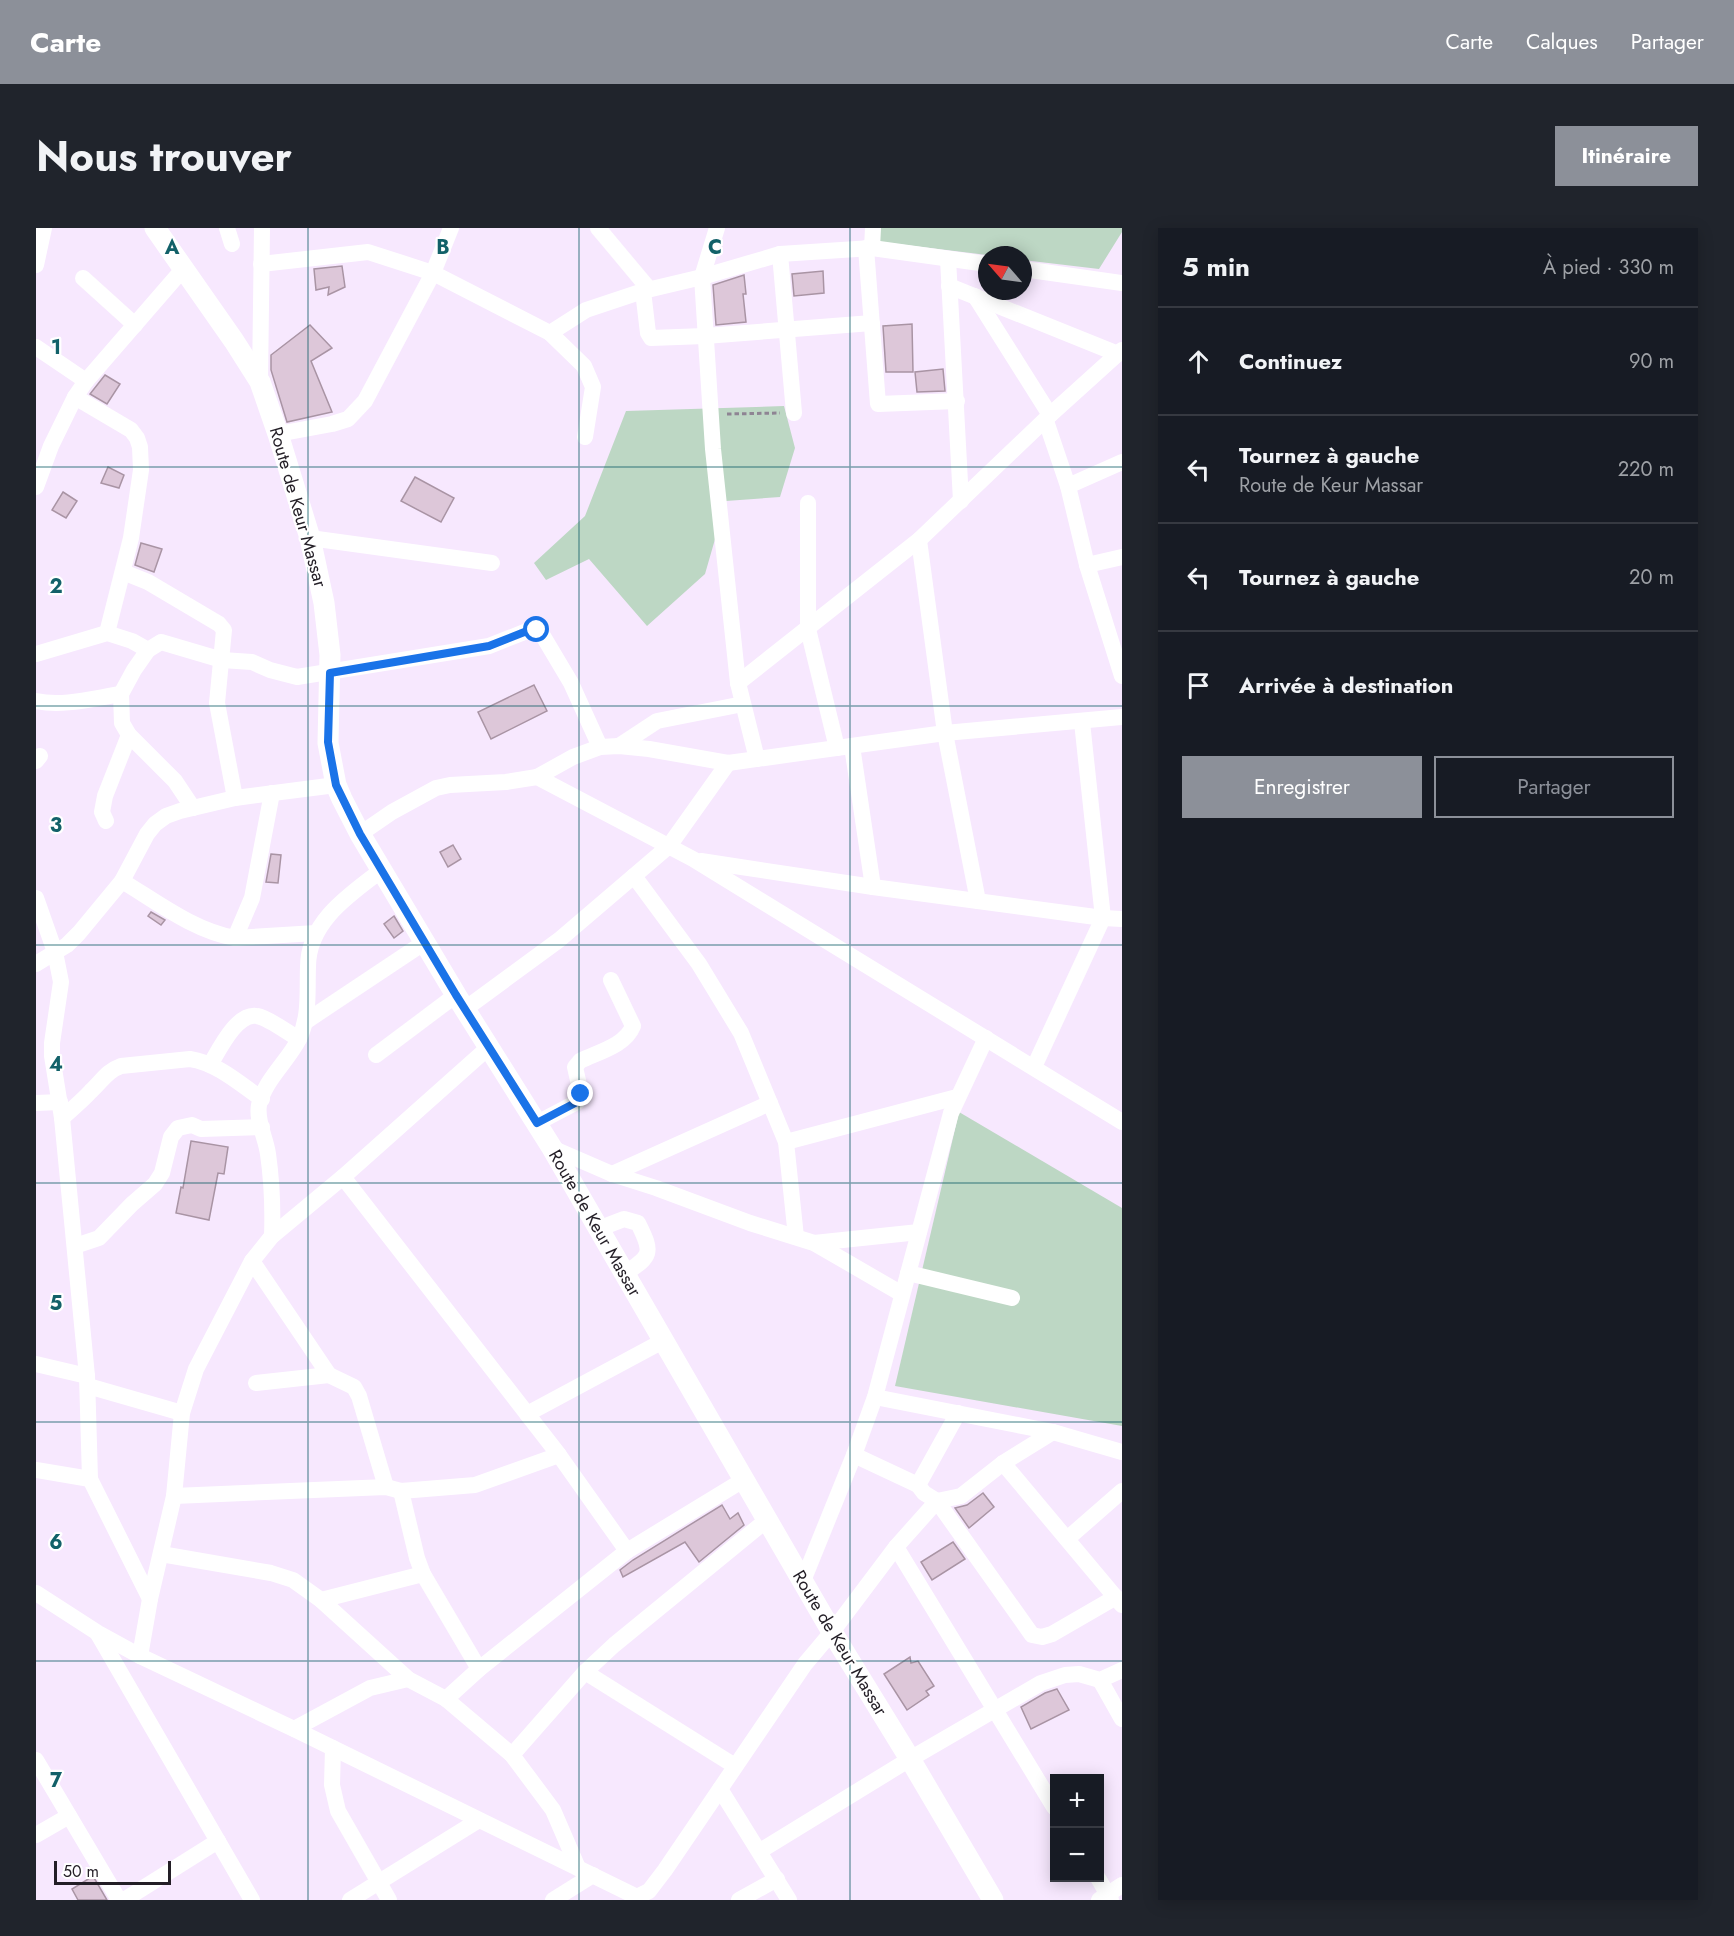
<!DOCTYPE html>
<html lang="fr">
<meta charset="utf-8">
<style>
body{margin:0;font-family:Jost,sans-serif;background:#20242c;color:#f1f3f6}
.controls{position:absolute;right:18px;bottom:18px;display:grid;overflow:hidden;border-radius:0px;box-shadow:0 3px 15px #0003}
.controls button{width:54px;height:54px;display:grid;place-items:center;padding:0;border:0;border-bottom:2px solid #363941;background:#171b24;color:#f1f3f6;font:30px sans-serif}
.compass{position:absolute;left:942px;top:18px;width:54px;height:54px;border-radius:50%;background:#171b24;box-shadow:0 3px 15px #0003;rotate:298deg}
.scale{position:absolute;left:18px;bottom:15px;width:117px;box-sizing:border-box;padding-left:6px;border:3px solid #231e26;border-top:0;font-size:16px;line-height:21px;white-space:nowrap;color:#231e26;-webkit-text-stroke:4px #fff;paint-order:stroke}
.stop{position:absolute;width:18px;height:18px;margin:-14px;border:4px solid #1a73e8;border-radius:50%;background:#fff}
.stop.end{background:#1a73e8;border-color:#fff;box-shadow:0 2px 6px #0008}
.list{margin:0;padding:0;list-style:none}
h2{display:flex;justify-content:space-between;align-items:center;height:78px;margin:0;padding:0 24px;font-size:26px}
h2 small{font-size:20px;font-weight:400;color:#9ea1a6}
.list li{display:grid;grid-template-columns:39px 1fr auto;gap:18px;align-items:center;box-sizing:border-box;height:108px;padding:0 24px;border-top:2px solid #363941}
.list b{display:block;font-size:22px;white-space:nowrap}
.list p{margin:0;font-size:20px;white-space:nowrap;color:#9ea1a6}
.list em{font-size:20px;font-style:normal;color:#9ea1a6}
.actions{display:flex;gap:12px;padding:18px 24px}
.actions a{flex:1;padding:14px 0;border:2px solid #8c9099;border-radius:0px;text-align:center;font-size:21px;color:#8c9099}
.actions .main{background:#8c9099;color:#fff}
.icon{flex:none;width:33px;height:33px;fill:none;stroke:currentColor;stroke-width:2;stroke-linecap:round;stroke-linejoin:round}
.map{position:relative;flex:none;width:1086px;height:1672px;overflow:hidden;border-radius:0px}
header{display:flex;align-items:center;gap:36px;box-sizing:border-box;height:84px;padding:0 30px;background:#8c9099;color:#fff}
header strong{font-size:28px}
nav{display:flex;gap:33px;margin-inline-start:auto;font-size:21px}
.intro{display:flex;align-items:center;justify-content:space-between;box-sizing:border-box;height:144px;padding:0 36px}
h1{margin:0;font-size:42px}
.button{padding:15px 27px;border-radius:0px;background:#8c9099;color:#fff;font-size:21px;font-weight:700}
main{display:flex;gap:36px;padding:0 36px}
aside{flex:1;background:#171b24;border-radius:0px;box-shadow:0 3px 15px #0003}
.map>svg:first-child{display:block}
.green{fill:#bdd7c4}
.building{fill:#ddc7d9;stroke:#a994a4;stroke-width:1.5}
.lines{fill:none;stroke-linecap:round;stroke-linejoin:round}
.path{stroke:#8e8493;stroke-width:3;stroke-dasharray:4.5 3;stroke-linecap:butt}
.minor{stroke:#fff;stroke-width:16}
.major{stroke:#fff;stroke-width:21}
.route{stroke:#1a73e8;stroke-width:8}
.grid{fill:none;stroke:#126169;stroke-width:1.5;stroke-opacity:0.55}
.labels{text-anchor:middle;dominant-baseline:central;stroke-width:4.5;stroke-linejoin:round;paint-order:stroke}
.street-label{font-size:18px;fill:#231e26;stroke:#fff}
.grid-label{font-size:20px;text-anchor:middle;font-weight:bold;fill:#126169;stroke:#fff;stroke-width:4.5;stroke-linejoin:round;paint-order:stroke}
</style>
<header>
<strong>Carte</strong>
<nav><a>Carte</a><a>Calques</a><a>Partager</a></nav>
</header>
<div class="intro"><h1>Nous trouver</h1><a class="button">Itinéraire</a></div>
<main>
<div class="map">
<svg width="1086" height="1672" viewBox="0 0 1086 1672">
<rect width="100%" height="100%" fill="#f7e8fe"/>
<g class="green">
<polygon points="839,0 1086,0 1086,4 1063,41 987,32 987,27 951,27 837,13"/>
<polygon points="748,178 759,220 744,269 690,273 669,346 611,398 553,331 510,352 498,335 549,288 590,183"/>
<polygon points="923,884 1086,980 1086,1198 859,1158"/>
</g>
<g class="building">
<polygon points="306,38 309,59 292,67 293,59 280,62 278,41"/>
<polygon points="787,43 788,65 758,68 756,46"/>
<polygon points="708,47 710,66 707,66 710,94 680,97 677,57"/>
<polygon points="876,96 877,144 850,144 847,98"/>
<polygon points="274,97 296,120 275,133 296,184 251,194 235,142 235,127"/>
<polygon points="907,141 909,163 881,164 879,144"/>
<polygon points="69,147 84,156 71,176 54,166"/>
<polygon points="72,239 88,247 83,260 65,255"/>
<polygon points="379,249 418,270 405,294 365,273"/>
<polygon points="27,264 41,273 30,290 16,282"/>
<polygon points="105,315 126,321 118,344 99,337"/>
<polygon points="498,457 511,483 455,511 442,484"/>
<polygon points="417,617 425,631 412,639 404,624"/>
<polygon points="235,626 245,627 242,655 230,654"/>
<polygon points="115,684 129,692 125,697 112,688"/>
<polygon points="358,688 367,703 358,710 348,696"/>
<polygon points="155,913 192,919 188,946 182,945 173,992 140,985 145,959 147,960"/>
<polygon points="947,1265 958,1279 933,1300 919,1280 931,1277"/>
<polygon points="686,1277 694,1291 702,1285 708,1297 663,1334 649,1314 587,1349 584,1342 597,1332"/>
<polygon points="917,1314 929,1331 896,1352 885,1334"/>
<polygon points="874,1429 875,1435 882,1433 898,1458 890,1463 893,1467 871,1482 848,1446"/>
<polygon points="1021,1461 1033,1482 995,1501 985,1479 1009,1465"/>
<polygon points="57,1648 71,1672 42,1672 36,1661"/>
</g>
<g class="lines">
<polyline class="path" points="691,186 744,185"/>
<g class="minor">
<polyline points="191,0 196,16"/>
<polyline points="562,0 613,61"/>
<polyline points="681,0 666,49 677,221 702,455 721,531"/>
<polyline points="830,20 842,176 921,173"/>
<polyline points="836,20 837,0"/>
<polyline points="744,26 758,185"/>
<polyline points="912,31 925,273"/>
<polyline points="225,36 332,24 397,45 514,105 548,138 557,159 549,209"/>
<polyline points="0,37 8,0"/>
<polyline points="987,41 1086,55"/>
<polyline points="47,50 99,97"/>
<polyline points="913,58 1082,126"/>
<polyline points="607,63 612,105 615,110 669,108 836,95"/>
<polyline points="939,68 1014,187"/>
<polyline points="514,105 550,82 607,63 666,49 744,26 836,20 951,36"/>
<polyline points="0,119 50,153"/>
<polyline points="224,154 226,0"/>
<polyline points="39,169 95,202 101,210 104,219 105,242 95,310 71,405"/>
<polyline points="1010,193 1032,258 1051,337 1086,448"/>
<polyline points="242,206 296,196 312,191 329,173 397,45 415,0"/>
<polyline points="1032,258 1086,234"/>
<polyline points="0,259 15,218 39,169 50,153 148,40"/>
<polyline points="772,275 772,401 801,520"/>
<polyline points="274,310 456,335"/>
<polyline points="883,312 909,505 942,673"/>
<polyline points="1051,337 1086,329"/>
<polyline points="87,344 112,354 183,396 188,402 181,475 199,570"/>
<polyline points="0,426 71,405 96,413 112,422"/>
<polyline points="702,455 883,312 1014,187 1086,122"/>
<path d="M0 473C27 479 58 470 85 466"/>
<polyline points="583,518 621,493 707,476"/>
<polyline points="816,518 837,659"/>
<polyline points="0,533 4,528"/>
<polyline points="501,549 537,529 564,519 583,518 613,521 692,535 909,505 1086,489"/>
<polyline points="157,580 139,553 93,507 86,495 85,466 98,442 112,422 125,414 186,432 216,434 234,442 261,449 453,418 496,401 507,408 535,455 564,519"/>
<polyline points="70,593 66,584 69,568 93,507"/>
<polyline points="324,606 356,584 400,560 414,557 470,554 501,549 657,631 1086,894"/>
<polyline points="665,633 837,659 1067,690 1086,691"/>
<polyline points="598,648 663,736 705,805 750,914 760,1009"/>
<path d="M86 653C121 674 158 703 199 710L280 705"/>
<polyline points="0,670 19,724 25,754 16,815 16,828 26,890 51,1148 54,1251 114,1371"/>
<polyline points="199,710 216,670 236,565"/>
<polyline points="0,736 31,717 43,705 86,653 111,606 119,596 130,588 144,583 199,570 300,557"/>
<polyline points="429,781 523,712 633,618 692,535"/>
<polyline points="269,794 389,714"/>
<polyline points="340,827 420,767"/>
<path d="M174 837C183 822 201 784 221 788 233 790 252 805 263 811"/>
<polyline points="998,839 1067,690 1046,494"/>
<polyline points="0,875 24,874"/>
<path d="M26 890C36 881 46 873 55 863 66 853 71 843 85 838L154 831C181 835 204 856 226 871"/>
<path d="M501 895 541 874 545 866 539 839 544 833C562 824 589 818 597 798L575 752"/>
<polyline points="750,914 921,869"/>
<polyline points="516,920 576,946 620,960 714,995 778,1015 866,1066"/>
<polyline points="576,946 734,875"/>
<polyline points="307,949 523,1227 591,1323"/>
<path d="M562 1001 588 991 602 995C617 1025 616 1028 588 1046"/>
<path d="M236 1008C237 980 236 954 232 926 230 910 220 893 223 877 228 853 252 833 263 811 274 788 271 764 272 739 272 694 313 667 346 642"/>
<polyline points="778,1015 883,1004"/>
<polyline points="39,1018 63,1010 96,976 119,956 126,945 135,909 142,900 156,897 165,901 226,899"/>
<polyline points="216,1033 293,1147 220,1155"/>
<polyline points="872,1045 976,1070"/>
<polyline points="0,1136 51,1148"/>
<polyline points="293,1147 318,1159 323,1168 350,1259"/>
<polyline points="52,1158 146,1185"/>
<polyline points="839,1169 1017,1204 1086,1224"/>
<polyline points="922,1185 882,1257 888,1265 901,1273 996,1407 1006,1409 1016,1406 1080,1369"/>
<polyline points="491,1186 627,1113"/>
<polyline points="818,1227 882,1257"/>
<polyline points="967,1235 1086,1377"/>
<polyline points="0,1242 54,1251"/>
<polyline points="365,1263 381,1330 387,1346 443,1441"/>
<polyline points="138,1268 350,1259 365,1263 439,1257 523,1227"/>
<polyline points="1031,1311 1086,1263"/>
<polyline points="860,1319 1018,1579"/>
<polyline points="125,1326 235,1345 257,1352 285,1372 372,1451 410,1471 476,1527 517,1582 542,1640"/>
<polyline points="767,1353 818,1227 839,1169 915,885 950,810"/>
<polyline points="0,1365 62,1405 104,1428 258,1501 601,1669 613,1663 629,1642 769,1436 796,1404 860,1319 901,1273 925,1268 967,1235 1017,1204"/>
<polyline points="285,1372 387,1346"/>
<polyline points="62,1406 216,1672"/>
<polyline points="104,1428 114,1371 138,1268 146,1185 160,1141 216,1033 236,1008 307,949 453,819"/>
<polyline points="549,1444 699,1538"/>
<polyline points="1064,1452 1086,1491"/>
<polyline points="410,1471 443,1441 591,1323 709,1251"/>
<polyline points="258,1501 334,1460 372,1451"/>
<polyline points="297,1520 296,1557 302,1583 353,1672"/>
<polyline points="476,1527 549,1444 578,1417 732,1291"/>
<polyline points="0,1532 83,1672"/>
<polyline points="684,1561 753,1672"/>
<polyline points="0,1607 33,1588"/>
<polyline points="724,1623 874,1531 1005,1455 1029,1447 1043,1446 1064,1452 1086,1442"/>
<polyline points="1062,1650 1075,1672"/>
<polyline points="88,1672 182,1613"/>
<polyline points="314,1672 443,1592"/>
<polyline points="517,1672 557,1647"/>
<polyline points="703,1672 741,1651"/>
<polyline points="1063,1672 1086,1657"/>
</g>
<polyline class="major" points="119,0 198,113 224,154 242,206 274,310 288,375 294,427 292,515 300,557 306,571 324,606 420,767 516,920 796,1404 874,1531 957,1672"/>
</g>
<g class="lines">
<polyline class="route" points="501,402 496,401 453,418 294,445 292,514 300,557 324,606 420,767 501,895 541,874 545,866"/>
</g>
<path class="grid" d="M272 0V1672M543 0V1672M814 0V1672M0 239H1086M0 478H1086M0 717H1086M0 955H1086M0 1194H1086M0 1433H1086"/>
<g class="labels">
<g class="street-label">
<text transform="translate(262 279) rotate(74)">Route de Keur Massar</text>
<text transform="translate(559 995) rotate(60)">Route de Keur Massar</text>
<text transform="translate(804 1415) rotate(59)">Route de Keur Massar</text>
</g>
</g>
<g class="grid-label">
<text x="136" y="26">A</text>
<text x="407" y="26">B</text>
<text x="679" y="26">C</text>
<text x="20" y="126">1</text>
<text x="20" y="365">2</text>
<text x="20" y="604">3</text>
<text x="20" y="843">4</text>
<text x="20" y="1082">5</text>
<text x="20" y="1321">6</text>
<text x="20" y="1559">7</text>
</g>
</svg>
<div class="controls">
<button>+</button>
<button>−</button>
</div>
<svg class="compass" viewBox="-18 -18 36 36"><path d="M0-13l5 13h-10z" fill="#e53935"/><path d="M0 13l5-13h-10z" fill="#9ea1a6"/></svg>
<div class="scale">50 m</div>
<div class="stop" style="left:501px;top:402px"></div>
<div class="stop end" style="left:545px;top:866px"></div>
</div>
<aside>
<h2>5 min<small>À pied · 330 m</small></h2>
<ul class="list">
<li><svg class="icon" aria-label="ahead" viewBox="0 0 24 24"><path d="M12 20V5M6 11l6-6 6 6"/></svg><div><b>Continuez</b></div><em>90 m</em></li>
<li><svg class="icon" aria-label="left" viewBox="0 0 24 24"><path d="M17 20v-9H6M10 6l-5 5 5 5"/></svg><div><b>Tournez à gauche</b><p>Route de Keur Massar</p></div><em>220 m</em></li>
<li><svg class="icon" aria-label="left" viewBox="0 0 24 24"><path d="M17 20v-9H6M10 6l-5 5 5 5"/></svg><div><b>Tournez à gauche</b></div><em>20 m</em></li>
<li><svg class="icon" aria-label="arrive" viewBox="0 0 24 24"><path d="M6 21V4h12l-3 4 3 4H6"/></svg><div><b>Arrivée à destination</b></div></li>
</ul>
<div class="actions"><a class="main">Enregistrer</a><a>Partager</a></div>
</aside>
</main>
